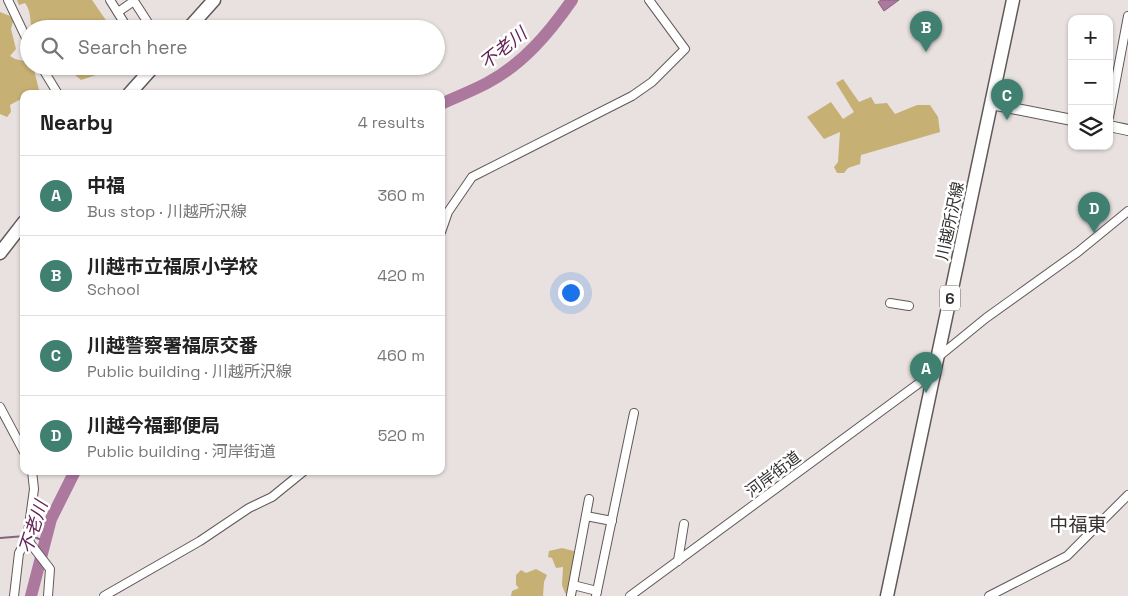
<!DOCTYPE html>
<meta charset="utf-8">
<style>
body{margin:0;font-family:"Space Grotesk","Noto Sans JP",sans-serif;background:#f2f2f2;color:#222}
.controls{position:absolute;right:15px;top:15px;display:grid;overflow:hidden;border-radius:10px;box-shadow:0 1px 4px #0004}
.controls button{width:45px;height:45px;display:grid;place-items:center;padding:0;border:0;border-bottom:1px solid #e0e0e0;background:#fff;color:#222;font:25px sans-serif}
.you{position:absolute;left:570px;top:292px;width:18px;height:18px;margin:-12px;border:4px solid #fff;border-radius:50%;background:#1a73e8;box-shadow:0 0 0 8px #1a73e833}
.badge{display:grid;place-items:center;width:32px;height:32px;border-radius:50%;background:#3f8070;color:#fff;font-size:16px;font-weight:700}
.pin{position:absolute;translate:-50% -41px;filter:drop-shadow(0 1px 2px #0008)}
.pin::after{content:'';position:absolute;top:26px;width:18px;height:15px;background:inherit;clip-path:polygon(0 0,100% 0,50% 100%)}
.list{margin:0;padding:0;list-style:none}
h2{display:flex;justify-content:space-between;align-items:center;height:65px;margin:0;padding:0 20px;font-size:21px}
h2 small{font-size:16px;font-weight:400;color:#767676}
.list li{display:grid;grid-template-columns:32px 1fr auto;gap:15px;align-items:center;box-sizing:border-box;height:80px;padding:0 20px;border-top:1px solid #e0e0e0}
.list b{display:block;font-size:19px;white-space:nowrap}
.list p{margin:0;font-size:16px;white-space:nowrap;color:#767676}
.list em{font-size:16px;font-style:normal;color:#767676}
.icon{flex:none;width:28px;height:28px;fill:none;stroke:currentColor;stroke-width:2;stroke-linecap:round;stroke-linejoin:round}
.map{position:relative;flex:none;width:1128px;height:596px;overflow:hidden}
.search{position:absolute;background:#fff;box-shadow:0 1px 4px #0004;left:20px;top:20px;width:425px;height:55px;display:flex;align-items:center;gap:12px;box-sizing:border-box;padding:0 18px;border-radius:28px;color:#767676;font-size:19px}
.panel{position:absolute;background:#fff;box-shadow:0 1px 4px #0004;left:20px;top:90px;width:425px;height:385px;border-radius:10px}
.map>svg:first-child{display:block}
.forest{fill:#c7b074}
.water{fill:#ac789e;stroke:#87627c}
.lines{fill:none;stroke-linecap:round;stroke-linejoin:round}
.stream{stroke:#87627c;stroke-width:2}
.river{stroke:#ac789e;stroke-width:12}
.minor-casing{stroke:#5f5a58;stroke-width:10}
.tertiary-casing{stroke:#5f5a58;stroke-width:12}
.primary-casing{stroke:#5f5a58;stroke-width:15}
.minor{stroke:#fff;stroke-width:8}
.tertiary{stroke:#fff;stroke-width:10}
.primary{stroke:#fff;stroke-width:12}
.labels{text-anchor:middle;dominant-baseline:central;stroke-width:5;stroke-linejoin:round;paint-order:stroke}
.shield{fill:#fff;stroke:#6f6d6d;stroke-width:1}
.shield-label{font-size:15px;font-weight:bold;fill:#312f2e}
.street-label{font-size:16px;fill:#312f2e;stroke:#fff}
.water-label{font-size:18px;font-style:italic;fill:#632355;stroke:#fff}
.quarter-label{font-size:19px;fill:#36302f;stroke:#fff}
</style>
<div class="map">
<svg width="1128" height="596" viewBox="0 0 1128 596">
<rect width="100%" height="100%" fill="#e8e1df"/>
<g class="forest">
<path d="M17 0H92L112 29H32C29 19 32 13 25 3L19 5Z"/>
<polygon points="0,12 10,16 13,21 11,29 16,49 10,56 15,59 29,62 29,66 33,66 40,94 24,94 24,101 19,100 10,105 11,112 7,117 0,114"/>
<polygon points="65,66 82,66 83,69 104,66 105,69 102,73 81,80"/>
<polygon points="843,79 859,102 871,97 875,104 887,103 895,114 917,105 930,105 938,117 940,132 861,155 860,164 848,168 844,173 837,173 834,167 838,162 840,132 824,139 807,117 831,102 843,119 854,112 836,83"/>
<polygon points="562,548 578,552 578,578 569,595 565,593 562,585 563,567 556,568 552,558 548,557 549,551"/>
<polygon points="536,569 547,575 544,582 543,596 511,596 512,591 519,588 516,585 516,575 521,570 526,573"/>
</g>
<polygon class="water" points="881,0 899,0 884,11 878,2"/>
<g class="lines">
<g class="stream">
<polyline points="32,536 44,541"/>
<polyline points="0,538 25,536"/>
</g>
<g class="river">
<path d="M441 104C456 97 472 91 487 83 523 64 549 33 572 0"/>
<polyline points="31,596 51,519 75,471"/>
</g>
<defs>
<g id="minor">
<polyline points="8,0 29,44"/>
<polyline points="110,0 128,29"/>
<polyline points="118,12 134,1 152,29"/>
<polyline points="41,66 58,94"/>
<polyline points="1109,117 1128,16"/>
<polyline points="441,232 448,212 472,177 632,96 652,82 685,49 649,0"/>
<polyline points="890,303 909,306"/>
<polyline points="937,358 986,318 1078,252 1128,211"/>
<polyline points="0,407 24,452"/>
<polyline points="32,471 34,489 28,533 30,543 50,569 48,596"/>
<polyline points="586,516 612,521"/>
<polyline points="678,561 684,524"/>
<polyline points="573,585 597,591"/>
<polyline points="571,595 589,499"/>
<polyline points="14,596 19,553 24,544 30,543"/>
<polyline points="104,596 200,541 249,508 272,497 304,471"/>
<polyline points="596,596 634,413"/>
<polyline points="630,596 922,381 933,375"/>
<polyline points="989,596 1067,556 1128,495"/>
</g>
<g id="tertiary">
<polyline points="991,104 1072,120"/>
<polyline points="1109,126 1128,130"/>
</g>
<g id="primary">
<polyline points="188,29 214,0"/>
<polyline points="129,94 154,66"/>
<polyline points="0,253 24,222"/>
<polyline points="887,596 1013,0"/>
</g>
</defs>
<use href="#minor" class="minor-casing"/>
<use href="#tertiary" class="tertiary-casing"/>
<use href="#primary" class="primary-casing"/>
<use href="#minor" class="minor"/>
<use href="#tertiary" class="tertiary"/>
<use href="#primary" class="primary"/>
</g>
<g class="labels">
<rect class="shield" x="940" y="285.5" width="20" height="25" rx="4"/>
<g class="shield-label">
<text x="950" y="298">6</text>
</g>
<g class="street-label">
<text transform="translate(950 221) rotate(-78)">川越所沢線</text>
<text transform="translate(773 474) rotate(-37)">河岸街道</text>
</g>
<g class="water-label">
<text transform="translate(503 48) rotate(-39)">不老川</text>
<text transform="translate(33 527) rotate(-72)">不老川</text>
</g>
<g class="quarter-label">
<text x="1078" y="524">中福東</text>
</g>
</g>
</svg>
<div class="controls">
<button>+</button>
<button>−</button>
<button><svg class="icon" aria-label="layers" viewBox="0 0 24 24"><path d="M12 4l9 5-9 5-9-5zM3 14l9 5 9-5"/></svg></button>
</div>
<div class="you"></div>
<div class="pin badge" style="left:926px;top:393px">A</div>
<div class="pin badge" style="left:926px;top:52px">B</div>
<div class="pin badge" style="left:1007px;top:120px">C</div>
<div class="pin badge" style="left:1094px;top:233px">D</div>
<div class="search"><svg class="icon" aria-label="search" viewBox="0 0 24 24"><circle cx="10" cy="10" r="6"/><path d="M15 15l6 6"/></svg>Search here</div>
<section class="panel">
<h2>Nearby<small>4 results</small></h2>
<ul class="list">
<li><span class="badge">A</span><div><b>中福</b><p>Bus stop · 川越所沢線</p></div><em>360 m</em></li>
<li><span class="badge">B</span><div><b>川越市立福原小学校</b><p>School</p></div><em>420 m</em></li>
<li><span class="badge">C</span><div><b>川越警察署福原交番</b><p>Public building · 川越所沢線</p></div><em>460 m</em></li>
<li><span class="badge">D</span><div><b>川越今福郵便局</b><p>Public building · 河岸街道</p></div><em>520 m</em></li>
</ul>
</section>
</div>
